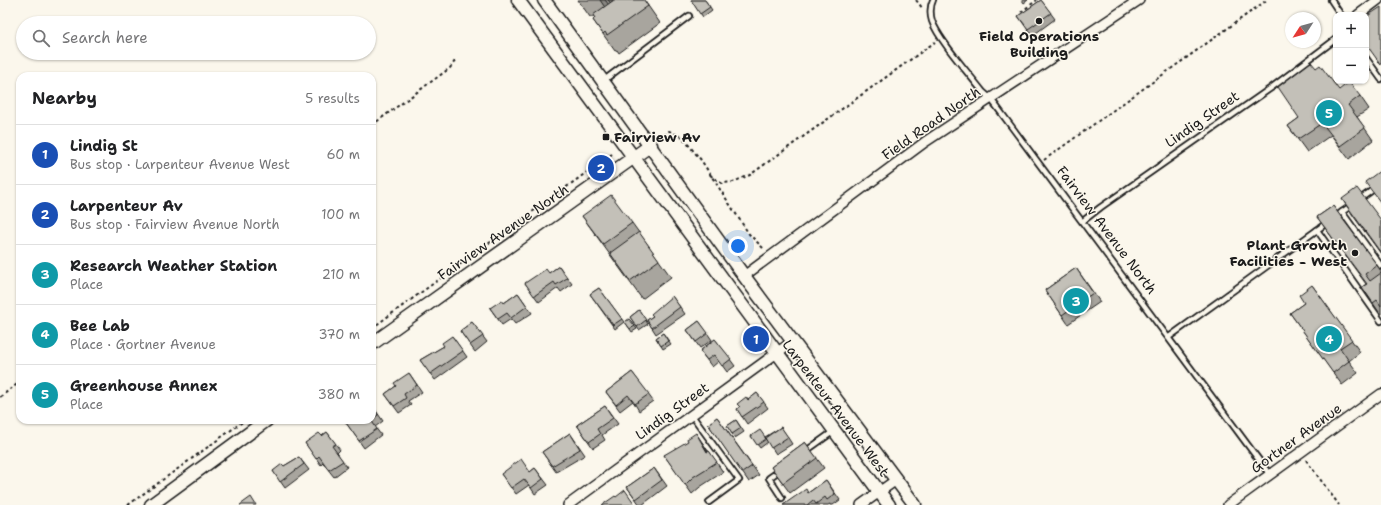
<!DOCTYPE html>
<meta charset="utf-8">
<style>
body{margin:0;font-family:"Shantell Sans",sans-serif;background:#f2f2f2;color:#202124}
.controls{position:absolute;right:12px;top:12px;display:grid;overflow:hidden;border-radius:8px;box-shadow:0 1px 3px #0004}
.controls button{width:36px;height:36px;display:grid;place-items:center;padding:0;border:0;border-bottom:1px solid #e0e0e0;background:#fff;color:#202124;font:20px sans-serif}
.compass{position:absolute;left:1285px;top:12px;width:36px;height:36px;border-radius:50%;background:#fff;box-shadow:0 1px 3px #0004;rotate:234deg}
.you{position:absolute;left:738px;top:246px;width:14px;height:14px;margin:-10px;border:3px solid #fff;border-radius:50%;background:#1a73e8;box-shadow:0 0 0 6px #1a73e833}
.badge{display:grid;place-items:center;width:26px;height:26px;border-radius:50%;background:#b45309;color:#fff;font-size:13px;font-weight:700}
.pin{position:absolute;translate:-50% -50%;border:2px solid #fff;box-shadow:0 1px 4px #0006}
.list{margin:0;padding:0;list-style:none}
h2{display:flex;justify-content:space-between;align-items:center;height:52px;margin:0;padding:0 16px;font-size:17px}
h2 small{font-size:13px;font-weight:400;color:#757577}
.list li{display:grid;grid-template-columns:26px 1fr auto;gap:12px;align-items:center;box-sizing:border-box;height:60px;padding:0 16px;border-top:1px solid #e0e0e0}
.list b{display:block;font-size:15px;white-space:nowrap}
.list p{margin:0;font-size:13px;white-space:nowrap;color:#757577}
.list em{font-size:13px;font-style:normal;color:#757577}
.icon{flex:none;width:22px;height:22px;fill:none;stroke:currentColor;stroke-width:2;stroke-linecap:round;stroke-linejoin:round}
.map{position:relative;flex:none;width:1381px;height:505px;overflow:hidden}
.search{position:absolute;background:#fff;box-shadow:0 1px 3px #0004;left:16px;top:16px;width:360px;height:44px;display:flex;align-items:center;gap:10px;box-sizing:border-box;padding:0 14px;border-radius:22px;color:#757577;font-size:15px}
.panel{position:absolute;background:#fff;box-shadow:0 1px 3px #0004;left:16px;top:72px;width:360px;height:352px;border-radius:12px}
.map>svg:first-child{display:block}
.lines{fill:none;stroke-linecap:round;stroke-linejoin:round}
.lane-casing{stroke:#1c1c1c;stroke-width:8}
.street-casing{stroke:#1c1c1c;stroke-width:12}
.secondary-casing{stroke:#1c1c1c;stroke-width:15}
.path{stroke:#1c1c1c;stroke-width:2;stroke-dasharray:3 3;stroke-linecap:butt}
.lane{stroke:#fbf7ec;stroke-width:4.5}
.street{stroke:#fbf7ec;stroke-width:9}
.secondary{stroke:#fbf7ec;stroke-width:12}
.wall{fill:#a8a59e;stroke:#1c1c1c}
.shaded-wall{fill:#888681;stroke:#1c1c1c}
.building{fill:#c3c0b8;stroke:#1c1c1c}
.poi-dot{fill:#1c1c1c;stroke:#fbf7ec;stroke-width:1.5}
.labels{text-anchor:middle;dominant-baseline:central;stroke-width:3;stroke-linejoin:round;paint-order:stroke}
.poi-label{font-size:14px;font-weight:bold;fill:#1c1c1c;stroke:#fbf7ec}
.street-label{font-size:14px;fill:#1c1c1c;stroke:#fbf7ec}
</style>
<div class="map">
<svg width="1381" height="505" viewBox="0 0 1381 505">
<rect width="100%" height="100%" fill="#fbf7ec"/>
<filter id="ink" filterUnits="userSpaceOnUse"><feTurbulence type="fractalNoise" baseFrequency=".025" numOctaves="2"/><feDisplacementMap in="SourceGraphic" scale="8" xChannelSelector="R" yChannelSelector="G"/><feConvolveMatrix kernelMatrix="1 2 1 2 8 2 1 2 1" color-interpolation-filters="sRGB"/></filter>
<g filter="url(#ink)">
<g class="lines">
<defs>
<g id="lane">
<path d="M933 0C930 6 930 15 932 21 938 39 970 75 983 92L991 99 1270 475"/>
<polyline points="1331,0 1341,15"/>
<polyline points="1366,58 1381,79"/>
<polyline points="603,81 689,16"/>
<polyline points="1360,199 1381,184"/>
<polyline points="1342,212 1381,266"/>
<polyline points="1335,217 1352,205"/>
<polyline points="1083,221 1101,207 1271,88 1336,39"/>
<polyline points="1317,230 1381,321"/>
<polyline points="1169,337 1328,222"/>
<polyline points="691,414 739,480 709,502"/>
<polyline points="806,451 834,431"/>
<polyline points="779,471 769,478 782,498"/>
</g>
<g id="street">
<polyline points="1358,15 1378,0"/>
<polyline points="744,276 925,142 1139,0"/>
<polyline points="568,505 793,341"/>
<polyline points="861,505 896,480"/>
<polyline points="1228,505 1381,394"/>
</g>
<g id="secondary">
<polyline points="518,0 889,505"/>
<polyline points="544,0 744,276 915,505"/>
<polyline points="372,344 651,145"/>
<polyline points="151,505 267,420"/>
</g>
</defs>
<use href="#lane" class="lane-casing"/>
<use href="#street" class="street-casing"/>
<use href="#secondary" class="secondary-casing"/>
<g class="path">
<polyline points="916,0 923,9"/>
<polyline points="1021,12 1037,0"/>
<polyline points="372,125 450,68 455,61"/>
<polyline points="659,139 669,131 682,137 701,160 749,234 764,249"/>
<polyline points="1044,160 1267,0"/>
<polyline points="710,175 721,183 733,182 750,175 935,42"/>
<polyline points="372,328 612,154"/>
<polyline points="0,397 20,382"/>
<polyline points="1306,460 1339,505"/>
<polyline points="128,505 245,420"/>
</g>
<use href="#lane" class="lane"/>
<use href="#street" class="street"/>
<use href="#secondary" class="secondary"/>
</g>
<g class="wall">
<polygon points="578,0 613,0 612,1 644,0 660,23 619,53 617,50 615,51 605,37 593,20 595,18 594,17 590,17"/>
<polygon points="691,0 705,0 712,10 703,17"/>
<polygon points="1022,0 1028,0 1024,3"/>
<polygon points="1041,0 1055,19 1032,36 1018,16"/>
<polygon points="1316,68 1339,90 1360,96 1369,109 1357,117 1373,140 1349,159 1331,135 1307,152 1288,126 1299,118"/>
<polygon points="1342,199 1381,220 1381,254 1354,217"/>
<polygon points="1333,206 1381,271 1381,315 1362,287 1366,284 1317,217"/>
<polygon points="582,216 632,223 671,277 642,299"/>
<polygon points="559,266 572,284 561,292 558,288 539,302 525,283 549,273"/>
<polygon points="1076,268 1100,302 1068,324 1045,290"/>
<polygon points="1312,285 1360,352 1349,361 1358,373 1342,385 1290,313 1304,303"/>
<polygon points="599,288 624,322 615,329 590,294"/>
<polygon points="518,293 532,313 515,324 511,319 502,325 490,308 504,303"/>
<polygon points="672,296 685,314 656,334 647,320 653,316"/>
<polygon points="639,310 648,324 639,330 630,317"/>
<polygon points="629,319 637,329 632,332 625,322"/>
<polygon points="699,321 712,340 700,348 687,330"/>
<polygon points="472,322 487,342 475,352 460,331"/>
<polygon points="663,333 671,344 663,349 656,338"/>
<polygon points="452,336 467,357 435,380 420,360 444,346"/>
<polygon points="715,339 735,366 727,372 719,361 712,367 700,351"/>
<polygon points="632,372 653,401 639,411 633,401 620,411 606,392"/>
<polygon points="409,373 422,392 408,401 411,405 399,413 385,394 396,386"/>
<polygon points="757,393 768,408 747,424 737,409"/>
<polygon points="372,405 383,421 375,427 381,435 364,448 344,420 372,420"/>
<polygon points="605,406 618,424 602,435 605,440 593,448 577,425"/>
<polygon points="717,417 759,475 749,482 708,424"/>
<polygon points="736,420 744,432 735,438 727,426"/>
<polygon points="781,427 792,444 776,454 768,442 760,448 751,436 765,437"/>
<polygon points="327,432 340,450 337,453 347,467 334,477 323,463 321,465 305,443 322,436"/>
<polygon points="570,433 585,455 556,472 542,452"/>
<polygon points="702,442 708,451 709,451 723,472 700,487 692,494 664,455"/>
<polygon points="805,442 824,468 790,493 771,467"/>
<polygon points="299,457 309,470 285,488 273,471 284,466"/>
<polygon points="535,468 548,485 535,494 529,485 516,494 501,474 530,472"/>
<polygon points="654,468 667,486 642,505 640,505 627,487"/>
<polygon points="826,480 840,500 833,505 830,505 830,504 828,505 783,505 808,493"/>
</g>
<g class="shaded-wall">
<polygon points="600,0 605,0 610,6 610,15"/>
<polygon points="608,0 613,0 612,1 613,6"/>
<polygon points="696,433 702,442 714,461 707,452"/>
</g>
<g class="building">
<polygon points="614,0 644,0 648,6 607,35 605,32 603,34 593,20 595,18 593,15"/>
<polygon points="691,0 705,0 710,7 700,14"/>
<polygon points="1041,0 1051,13 1028,29 1018,16"/>
<polygon points="1381,7 1381,65 1366,44 1366,17"/>
<polygon points="1311,62 1316,68 1320,65 1339,90 1349,82 1360,96 1348,105 1365,128 1340,146 1322,123 1298,139 1288,126 1299,118 1278,87"/>
<polygon points="1381,170 1381,203 1365,182"/>
<polygon points="1357,188 1381,220 1381,253 1342,199"/>
<polygon points="611,195 632,223 603,244 582,216"/>
<polygon points="1333,206 1377,265 1365,274 1370,281 1381,273 1381,306 1377,300 1373,303 1362,287 1367,284 1317,217"/>
<polygon points="639,232 659,260 630,281 610,253"/>
<polygon points="559,266 567,278 556,285 554,282 534,296 525,283 546,269 549,273"/>
<polygon points="1076,268 1093,293 1062,315 1045,290"/>
<polygon points="1312,285 1352,340 1340,348 1349,361 1333,373 1290,313 1304,303 1299,295"/>
<polygon points="599,288 622,319 613,325 590,294"/>
<polygon points="518,293 527,306 511,318 507,313 498,319 490,308 502,300 504,303"/>
<polygon points="672,296 680,307 652,328 647,320 653,316 651,314"/>
<polygon points="639,310 646,320 637,327 630,317"/>
<polygon points="629,319 635,326 630,329 625,322"/>
<polygon points="699,321 708,333 696,342 687,330"/>
<polygon points="472,322 483,336 470,345 460,331"/>
<polygon points="663,333 668,341 661,346 656,338"/>
<polygon points="452,336 463,351 430,374 420,360 444,346 442,343"/>
<polygon points="715,339 731,359 722,366 714,355 707,360 700,351"/>
<polygon points="632,372 649,394 635,404 628,395 616,405 606,392"/>
<polygon points="409,373 417,385 404,394 406,398 394,406 385,394 396,386 394,383"/>
<polygon points="757,393 764,402 742,417 737,409 740,407 737,404 746,397 748,400"/>
<polygon points="372,405 378,415 372,419"/>
<polygon points="605,406 613,418 597,429 600,434 589,442 577,425"/>
<polygon points="717,417 752,466 742,473 708,424"/>
<polygon points="344,420 371,420 377,429 359,441"/>
<polygon points="736,420 741,428 732,434 727,426"/>
<polygon points="781,427 788,437 771,448 765,438"/>
<polygon points="760,430 765,437 765,438 766,439 757,445 751,436"/>
<polygon points="327,432 336,444 332,446 343,461 329,470 319,456 316,459 305,443 319,433 322,436"/>
<polygon points="570,433 580,449 552,466 542,452"/>
<polygon points="696,433 707,452 709,451 717,462 693,477 685,485 664,455 688,441 687,439"/>
<polygon points="805,442 817,458 783,483 771,467"/>
<polygon points="299,457 304,464 280,482 273,471 282,464 284,466"/>
<polygon points="521,459 530,472 535,468 543,479 531,488 524,479 511,488 501,474"/>
<polygon points="654,468 662,480 636,499 627,487"/>
<polygon points="826,480 835,494 827,500 825,497 816,504 813,500 807,505 783,505 806,489 808,493"/>
<polygon points="625,490 634,503 631,505 602,505 615,496 616,497"/>
<polygon points="251,497 256,505 240,505"/>
</g>
</g>
<g class="poi-dot">
<circle cx="1039" cy="21" r="4"/>
<rect x="602" y="133" width="8" height="8" rx="2"/>
<circle cx="1355" cy="253" r="4"/>
</g>
<g class="labels">
<g class="poi-label">
<text x="1039" y="36">Field Operations<tspan x="1039" dy="16">Building</tspan></text>
<text x="614" y="137" text-anchor="start">Fairview Av</text>
<text x="1347" y="245" text-anchor="end">Plant Growth<tspan x="1347" dy="16">Facilities - West</tspan></text>
</g>
<g class="street-label">
<text transform="translate(1202 119) rotate(-35)">Lindig Street</text>
<text transform="translate(931 123) rotate(-35)">Field Road North</text>
<text transform="translate(1107 230) rotate(53)">Fairview Avenue North</text>
<text transform="translate(503 232) rotate(-35)">Fairview Avenue North</text>
<text transform="translate(836 408) rotate(53)">Larpenteur Avenue West</text>
<text transform="translate(672 411) rotate(-36)">Lindig Street</text>
<text transform="translate(1296 438) rotate(-36)">Gortner Avenue</text>
</g>
</g>
</svg>
<div class="controls">
<button>+</button>
<button>−</button>
</div>
<svg class="compass" viewBox="-18 -18 36 36"><path d="M0-13l5 13h-10z" fill="#e53935"/><path d="M0 13l5-13h-10z" fill="#757577"/></svg>
<div class="you"></div>
<div class="pin badge" style="left:756px;top:339px;background:#1a4fb4">1</div>
<div class="pin badge" style="left:601px;top:168px;background:#1a4fb4">2</div>
<div class="pin badge" style="left:1076px;top:301px;background:#0f9aa8">3</div>
<div class="pin badge" style="left:1329px;top:339px;background:#0f9aa8">4</div>
<div class="pin badge" style="left:1329px;top:113px;background:#0f9aa8">5</div>
<div class="search"><svg class="icon" aria-label="search" viewBox="0 0 24 24"><circle cx="10" cy="10" r="6"/><path d="M15 15l6 6"/></svg>Search here</div>
<section class="panel">
<h2>Nearby<small>5 results</small></h2>
<ul class="list">
<li><span class="badge" style="background:#1a4fb4">1</span><div><b>Lindig St</b><p>Bus stop · Larpenteur Avenue West</p></div><em>60 m</em></li>
<li><span class="badge" style="background:#1a4fb4">2</span><div><b>Larpenteur Av</b><p>Bus stop · Fairview Avenue North</p></div><em>100 m</em></li>
<li><span class="badge" style="background:#0f9aa8">3</span><div><b>Research Weather Station</b><p>Place</p></div><em>210 m</em></li>
<li><span class="badge" style="background:#0f9aa8">4</span><div><b>Bee Lab</b><p>Place · Gortner Avenue</p></div><em>370 m</em></li>
<li><span class="badge" style="background:#0f9aa8">5</span><div><b>Greenhouse Annex</b><p>Place</p></div><em>380 m</em></li>
</ul>
</section>
</div>
